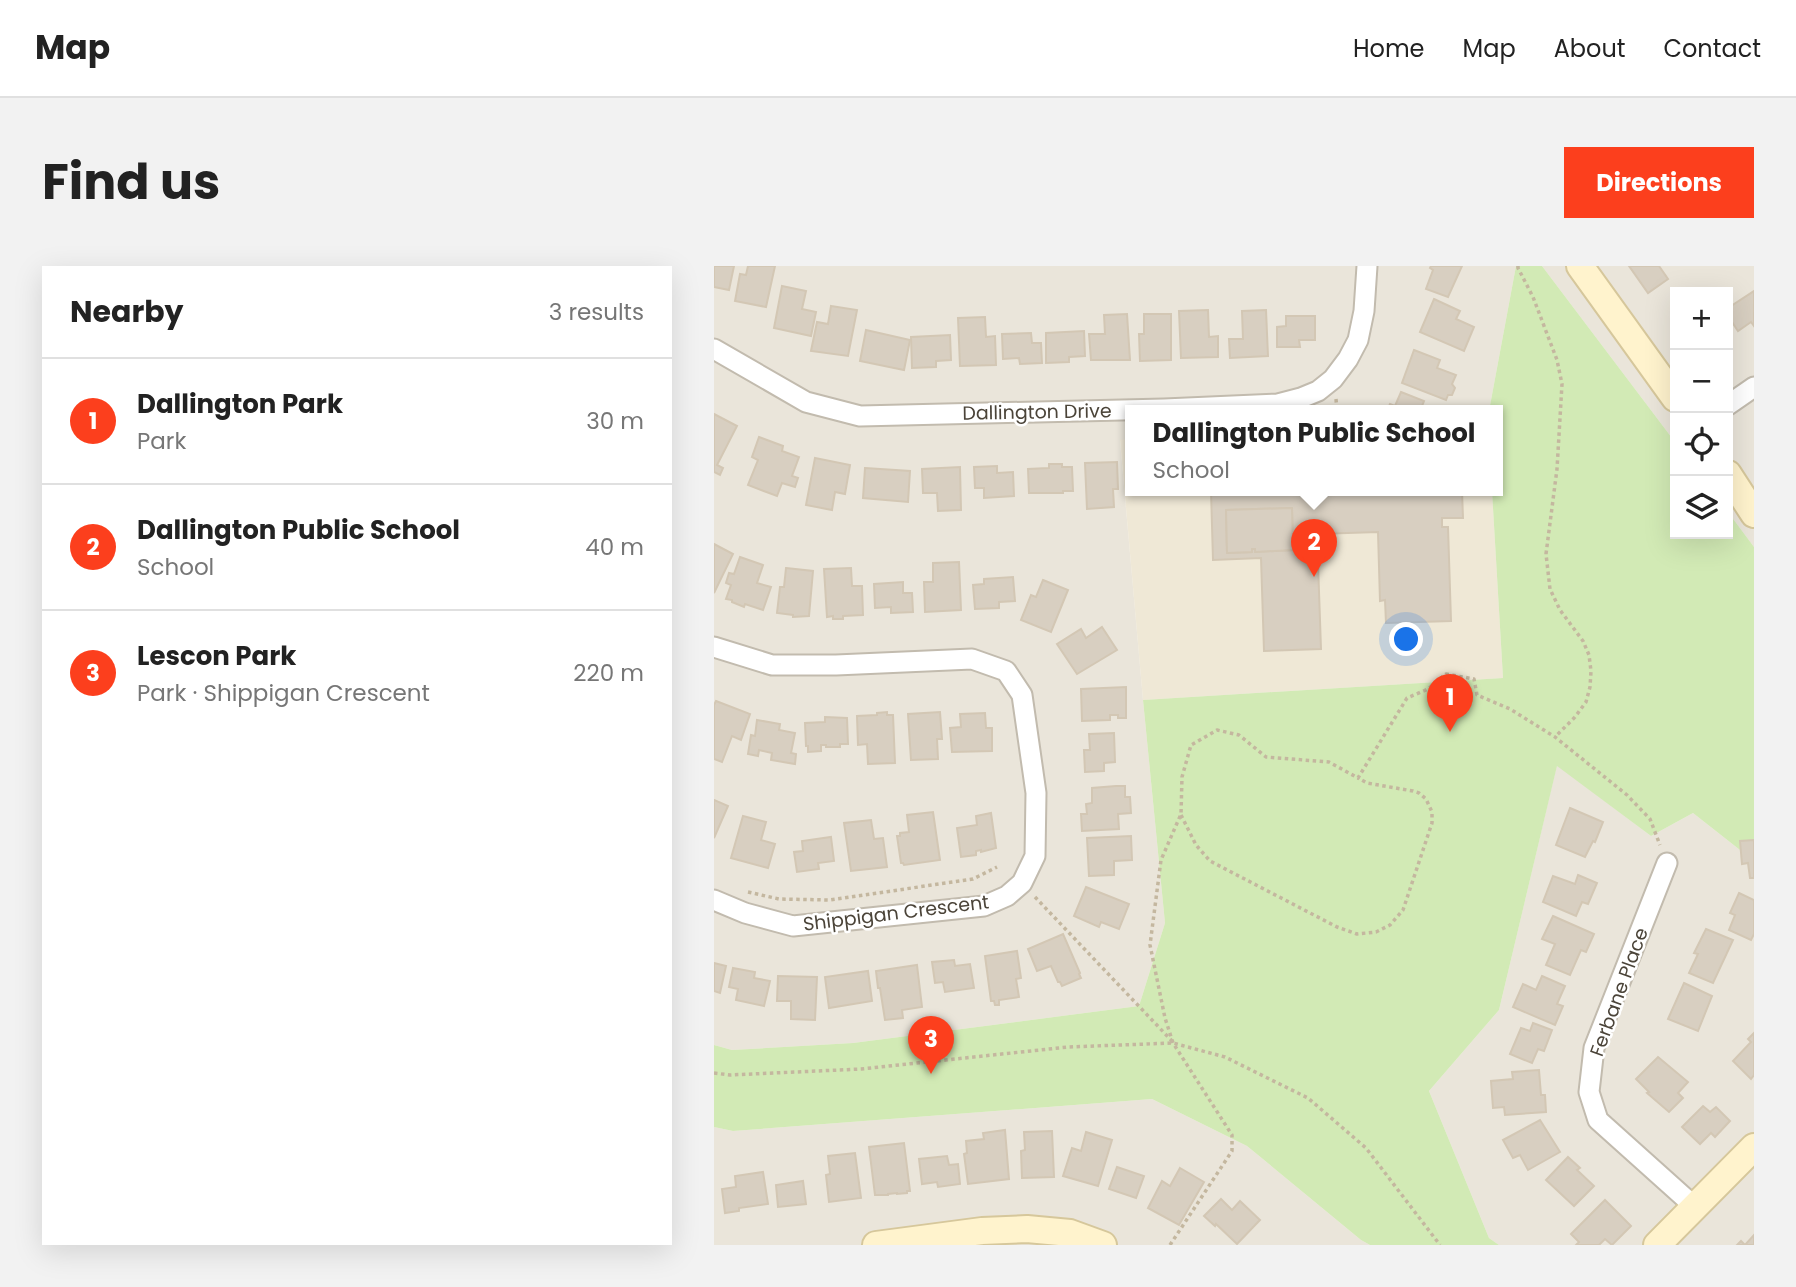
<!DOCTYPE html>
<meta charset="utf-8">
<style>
body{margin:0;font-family:Poppins,sans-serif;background:#f2f2f2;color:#222}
.controls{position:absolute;right:21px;top:21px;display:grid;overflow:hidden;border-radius:0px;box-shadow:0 7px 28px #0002}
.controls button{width:63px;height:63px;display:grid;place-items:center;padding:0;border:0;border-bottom:2px solid #e0e0e0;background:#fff;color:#222;font:35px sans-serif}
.you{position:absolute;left:693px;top:374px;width:24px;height:24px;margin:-18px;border:5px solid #fff;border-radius:50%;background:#1a73e8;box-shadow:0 0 0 10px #1a73e833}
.badge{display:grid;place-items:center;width:46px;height:46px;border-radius:50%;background:#fc3f1d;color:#fff;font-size:23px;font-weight:700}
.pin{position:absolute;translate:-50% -58px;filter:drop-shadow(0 2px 4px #0008)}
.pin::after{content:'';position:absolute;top:37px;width:24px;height:21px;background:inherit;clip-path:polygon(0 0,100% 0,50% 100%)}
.popup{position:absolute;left:411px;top:139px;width:378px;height:91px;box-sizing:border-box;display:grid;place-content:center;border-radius:0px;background:#fff;filter:drop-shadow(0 2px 5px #0005);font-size:23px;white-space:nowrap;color:#767676}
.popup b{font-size:26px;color:#222}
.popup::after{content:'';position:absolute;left:50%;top:100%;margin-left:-14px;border:14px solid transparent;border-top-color:#fff}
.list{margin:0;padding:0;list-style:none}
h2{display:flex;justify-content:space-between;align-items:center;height:91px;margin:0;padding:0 28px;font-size:30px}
h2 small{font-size:23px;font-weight:400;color:#767676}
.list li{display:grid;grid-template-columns:46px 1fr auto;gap:21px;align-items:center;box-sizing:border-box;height:126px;padding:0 28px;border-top:2px solid #e0e0e0}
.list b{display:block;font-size:26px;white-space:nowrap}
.list p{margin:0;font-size:23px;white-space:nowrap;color:#767676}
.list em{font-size:23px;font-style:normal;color:#767676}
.icon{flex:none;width:38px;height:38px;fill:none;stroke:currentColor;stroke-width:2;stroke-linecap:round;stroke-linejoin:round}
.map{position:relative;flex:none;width:1040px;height:979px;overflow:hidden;border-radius:0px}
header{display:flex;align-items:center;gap:42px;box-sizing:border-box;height:98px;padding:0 35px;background:#fff;border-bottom:2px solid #e0e0e0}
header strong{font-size:33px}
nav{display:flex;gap:38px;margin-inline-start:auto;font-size:24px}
.intro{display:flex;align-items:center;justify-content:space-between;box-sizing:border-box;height:168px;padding:0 42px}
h1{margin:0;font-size:49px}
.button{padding:18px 32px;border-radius:0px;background:#fc3f1d;color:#fff;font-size:24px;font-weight:700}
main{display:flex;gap:42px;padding:0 42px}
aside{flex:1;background:#fff;border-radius:0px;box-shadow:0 7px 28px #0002}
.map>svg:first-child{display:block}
.residential{fill:#eae5da}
.education{fill:#efe8d6}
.green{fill:#d2eab5}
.building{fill:#d8cfc1;stroke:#d3c7b4;stroke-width:2;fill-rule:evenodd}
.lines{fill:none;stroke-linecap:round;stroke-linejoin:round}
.street-casing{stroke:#c2bbae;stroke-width:23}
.secondary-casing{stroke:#d6c79b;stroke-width:30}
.path{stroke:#c4b79f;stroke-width:3.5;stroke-dasharray:3.5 3.5;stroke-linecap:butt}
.street{stroke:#fff;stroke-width:19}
.secondary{stroke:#fff3cd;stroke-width:26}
.labels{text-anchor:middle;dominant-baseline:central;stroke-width:5;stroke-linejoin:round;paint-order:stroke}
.street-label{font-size:19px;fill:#4b4439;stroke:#fff}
</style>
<header>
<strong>Map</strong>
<nav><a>Home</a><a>Map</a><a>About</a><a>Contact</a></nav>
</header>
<div class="intro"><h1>Find us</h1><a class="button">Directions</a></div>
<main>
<aside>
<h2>Nearby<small>3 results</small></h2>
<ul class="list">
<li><span class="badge">1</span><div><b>Dallington Park</b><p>Park</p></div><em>30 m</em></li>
<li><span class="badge">2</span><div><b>Dallington Public School</b><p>School</p></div><em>40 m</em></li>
<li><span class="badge">3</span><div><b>Lescon Park</b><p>Park · Shippigan Crescent</p></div><em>220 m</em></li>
</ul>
</aside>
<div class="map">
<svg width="1040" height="979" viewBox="0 0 1040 979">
<rect width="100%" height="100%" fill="#f6f3ec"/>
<g class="residential">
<polygon points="0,0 802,0 775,145 416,145 416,173 406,175 429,434 451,657 425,740 139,777 18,784 0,779"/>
<polygon points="828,0 1040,0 1040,281 1014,246 1014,26 961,26 961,176"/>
<polygon points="843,499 937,570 979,547 1040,595 1040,979 785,979 775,972 715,825 785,744"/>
<polygon points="438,833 533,880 647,974 656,979 0,979 0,861 19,865"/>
</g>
<polygon class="education" points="416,173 416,225 778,225 789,412 429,434 406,174"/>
<polygon class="green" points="802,0 828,0 961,176 961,268 1014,268 1014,246 1040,281 1040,595 979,547 937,570 843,500 785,744 715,825 775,972 785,979 656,979 647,974 533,880 438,833 19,865 0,861 0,779 18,784 139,777 425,740 451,657 429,434 789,412 778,225 784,225 784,145 775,145"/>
<g class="building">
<polygon points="0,0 20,0 15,24 0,21"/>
<polygon points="34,0 61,0 52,41 21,35 26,8 32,9"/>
<polygon points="717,0 748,0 734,31 712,23 719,4 716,2"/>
<polygon points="915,0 945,0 954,13 934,27"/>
<polygon points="68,20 92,25 88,43 102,46 97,70 60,62"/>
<polygon points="1040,25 1040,60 1037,56 1024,65 1014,50 1014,42"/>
<polygon points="720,33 746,45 742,53 760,61 750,85 706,66"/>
<polygon points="117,40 143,44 134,90 97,85 103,56 114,58"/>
<polygon points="494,44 495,71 504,70 504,91 467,92 465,45"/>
<polygon points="552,44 554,90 516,92 515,73 529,73 528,45"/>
<polygon points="413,48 416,94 377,94 375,68 391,68 390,49"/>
<polygon points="430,48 457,48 457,94 426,95 425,68 430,68"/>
<polygon points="572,50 601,50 601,74 585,74 586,81 563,81 563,61 572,60"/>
<polygon points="271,51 272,71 281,70 282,99 246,100 244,52"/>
<polygon points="152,64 196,74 190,104 146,95"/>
<polygon points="370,65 371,90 355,91 355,96 332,97 332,67"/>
<polygon points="317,67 318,77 327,77 328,97 306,98 305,92 289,93 288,68"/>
<polygon points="236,69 237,94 222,95 222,101 198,102 197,71"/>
<polygon points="700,84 726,94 723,102 742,109 738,118 741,122 738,129 734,129 732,134 688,117"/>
<polygon points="687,126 710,135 706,145 673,145 676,138 681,140"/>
<polygon points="0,148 23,160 3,199 9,202 6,209 0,206"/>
<polygon points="45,171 69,180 68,185 85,191 78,210 84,212 81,221 68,217 63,230 34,219 44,194 38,191"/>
<polygon points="101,192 136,199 131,228 121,226 118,244 92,239"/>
<polygon points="403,196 404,223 399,223 400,241 373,243 371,197"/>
<polygon points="335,198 348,198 348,201 358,201 359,225 349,225 349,227 315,227 314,203 335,202"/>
<polygon points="283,200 283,207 299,206 300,230 270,232 270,222 261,222 260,201"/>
<polygon points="246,201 247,244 224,245 223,227 209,227 208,203"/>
<polygon points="151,202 196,205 194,236 149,232"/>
<path d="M497 225H748L749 252H728V261H734L737 355 672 357 671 334 666 335 664 266 603 268 607 383 550 385 547 292 499 294ZM578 242 579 284 541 286V283H538V286L513 287 512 244Z"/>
<polygon points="578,242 579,284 541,286 541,283 538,283 538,286 513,287 512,244"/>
<polygon points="0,278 19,288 0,327"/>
<polygon points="26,291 49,299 43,317 57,321 49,344 31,338 30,341 18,336 18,334 12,333 17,319 12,317 15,307 20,308"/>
<polygon points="245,296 247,344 211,346 210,316 219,316 219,297"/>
<polygon points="72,302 99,305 95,350 79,351 79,349 63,347 66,321 70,321"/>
<polygon points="137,302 138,320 148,320 149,349 129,350 129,353 119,353 119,350 113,351 110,303"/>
<polygon points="299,311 301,335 285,336 285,342 261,343 259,319 270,318 270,313"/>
<polygon points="329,314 354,324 337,366 307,354 317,329 322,331"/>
<polygon points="189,316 189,327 198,327 199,346 177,347 177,341 161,342 160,318"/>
<polygon points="388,361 403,384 363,408 343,378 367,363 372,372"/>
<polygon points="412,421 412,452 404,452 404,449 396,449 396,454 368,455 367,423"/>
<polygon points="2,435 36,448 27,474 18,470 8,496 0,493 0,439"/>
<polygon points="173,446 173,449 179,449 181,497 154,498 153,478 144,479 143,450 163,449 163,447"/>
<polygon points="226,446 228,473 223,473 224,493 197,494 194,448"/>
<polygon points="271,447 272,462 278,462 278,485 238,486 236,462 247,461 246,448"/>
<polygon points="111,451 133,452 134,478 126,478 126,481 112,481 112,479 107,479 107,485 94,486 94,480 92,480 91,457 111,456"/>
<polygon points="43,454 66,458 65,464 81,467 77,487 82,488 81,498 57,494 58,487 45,484 44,490 34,488 37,469 41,470"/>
<polygon points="400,467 401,496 390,497 390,505 371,506 370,484 376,484 375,468"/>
<polygon points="402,520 411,520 411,531 416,531 417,547 404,548 405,563 368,565 367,548 373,548 372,538 378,537 378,522"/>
<polygon points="0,534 14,540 0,572"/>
<polygon points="856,542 889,556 881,576 879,575 871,591 842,579"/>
<polygon points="219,546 226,594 190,599 189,597 187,597 183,570 186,570 186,567 195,566 193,549"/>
<polygon points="277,547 282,582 267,586 267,584 262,585 262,589 247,591 243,562 263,559 262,550"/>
<polygon points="29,550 52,556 47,574 61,578 54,602 17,592"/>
<polygon points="157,554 160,573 169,572 173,601 137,605 130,557"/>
<polygon points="417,570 418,594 400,595 400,609 375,610 373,572"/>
<polygon points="117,571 120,595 104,597 105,603 83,606 80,586 89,585 88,575"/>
<polygon points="1040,574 1040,612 1036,612 1034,597 1028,598 1026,575"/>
<polygon points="864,609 883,617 874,638 868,636 862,650 829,636 839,610 861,618"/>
<polygon points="372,621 415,638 405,663 387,656 385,661 360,650"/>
<polygon points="1025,627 1040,634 1040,668 1037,674 1015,664 1021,649 1016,647"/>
<polygon points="839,650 880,668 872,686 867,684 856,709 832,699 841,678 828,673"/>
<polygon points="992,663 1019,674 999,717 975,707 984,688 980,687"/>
<polygon points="349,668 366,707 365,708 367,712 348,720 346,716 344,716 337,700 323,705 314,683"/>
<polygon points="303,685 307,712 302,713 305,731 285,734 285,739 281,739 280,735 277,735 271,690"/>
<polygon points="240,694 241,700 256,698 260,722 231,726 229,716 221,717 218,696"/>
<polygon points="0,697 12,700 6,727 0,725"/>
<polygon points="203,699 208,741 188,744 189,752 171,754 166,722 164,722 162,705"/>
<polygon points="19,702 41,706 40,712 56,715 50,740 22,734 24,723 15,721"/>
<polygon points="154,705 158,735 115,742 111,711"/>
<polygon points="64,710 103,711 101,754 77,753 77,735 63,735"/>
<polygon points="828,710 851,720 843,738 849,740 841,759 799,741 809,718 822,724"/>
<polygon points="970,717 998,730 984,765 954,753"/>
<polygon points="819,757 838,764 830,785 824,783 818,797 796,788 807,762 816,765"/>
<polygon points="1040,767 1040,809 1037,813 1019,795 1037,776 1034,773"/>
<polygon points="944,791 974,816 964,827 969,832 955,846 933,827 935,826 922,813"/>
<polygon points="825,804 827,829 831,829 832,846 791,849 790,841 779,842 777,815 799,813 798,806"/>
<polygon points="989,840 996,846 1002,841 1016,855 1001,871 997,867 986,878 968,861"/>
<polygon points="826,854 846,886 814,904 806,889 799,892 789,874"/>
<polygon points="291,864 295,913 254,918 250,888 253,887 252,875 270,873 269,867"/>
<polygon points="338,865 340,911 308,912 307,885 311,884 310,866"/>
<polygon points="372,866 398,874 384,920 349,910 358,882 367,885"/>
<polygon points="190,877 196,925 193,925 193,927 183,928 183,927 174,928 174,929 161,929 155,881"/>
<polygon points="141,887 147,932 115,936 112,909 116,908 114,890"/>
<polygon points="233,890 235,899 244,898 246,918 224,921 223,916 208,918 205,893"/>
<polygon points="854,891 866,902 863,904 880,920 860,940 832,914"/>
<polygon points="403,901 430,910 422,932 395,923"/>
<polygon points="466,902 490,916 465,959 434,942 448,915 456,920"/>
<polygon points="49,906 54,938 25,942 25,945 11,947 8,923 22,921 21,910"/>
<polygon points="89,915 92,938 64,941 62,919"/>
<polygon points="507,933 518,944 526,935 546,954 523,978 502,958 501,960 490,950"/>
<polygon points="891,934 917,960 898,979 891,973 885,979 862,979 865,976 857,968"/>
<polygon points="1040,969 1040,979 1023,979 1027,975 1031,979"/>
</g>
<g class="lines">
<defs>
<g id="street">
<polyline points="0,83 92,136 146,150 450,143 564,138 587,132 604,125 619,113 634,93 644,74 650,45 653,0"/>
<polyline points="1014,139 1040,121"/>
<polyline points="0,381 58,399 122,399 258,393 292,405 308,429 322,527 321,590 308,617 293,630 270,640 79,660 31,647 0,634"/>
<polyline points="953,597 880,782 875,826 884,854 981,941"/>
</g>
<g id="secondary">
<polyline points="866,0 961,132"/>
<polyline points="1014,208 1040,248"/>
<polyline points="162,979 268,965 313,963 356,967 389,979"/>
<polyline points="943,979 1040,881"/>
</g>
</defs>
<use href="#street" class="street-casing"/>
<use href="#secondary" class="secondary-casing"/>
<g class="path">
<polyline points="804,0 804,2 819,31 843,94 848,118 843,203 832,288 836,323 846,344 869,375 875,389 877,405 876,421 872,436 861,451 841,471"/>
<polyline points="622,133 623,145"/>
<polyline points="467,549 482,579 496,595 623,661 643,668 662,666 676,659 689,644 718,557 718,546 712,533 705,527 699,525 653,517 644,512"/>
<polyline points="34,626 65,633 116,634 259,613 283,601"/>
<polyline points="321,631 458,775"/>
<polyline points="0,807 16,809 147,803 354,781 459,777 511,791 594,832 652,882 726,979"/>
<polyline points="456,979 518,885 518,869 459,777 451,752 436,679 447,594 467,548 468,511 477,479 503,464 525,469 552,491 615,496 644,512 693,432 714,423 732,408 760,413 763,429 796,443 841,471 913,529 936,553 946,579"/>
</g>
<use href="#street" class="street"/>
<use href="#secondary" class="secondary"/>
</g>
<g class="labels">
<g class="street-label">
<text transform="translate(323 146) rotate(-1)">Dallington Drive</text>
<text transform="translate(182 647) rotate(-7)">Shippigan Crescent</text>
<text transform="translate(905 726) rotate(-70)">Ferbane Place</text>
</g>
</g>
</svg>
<div class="controls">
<button>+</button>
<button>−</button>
<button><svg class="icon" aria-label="locate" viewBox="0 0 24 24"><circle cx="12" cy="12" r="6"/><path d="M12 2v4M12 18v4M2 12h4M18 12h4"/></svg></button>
<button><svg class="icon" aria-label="layers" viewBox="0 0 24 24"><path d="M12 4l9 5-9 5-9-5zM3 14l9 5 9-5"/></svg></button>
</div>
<div class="you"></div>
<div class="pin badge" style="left:736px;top:466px">1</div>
<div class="pin badge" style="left:600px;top:311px">2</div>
<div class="popup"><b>Dallington Public School</b>School</div>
<div class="pin badge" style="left:217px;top:808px">3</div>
</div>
</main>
